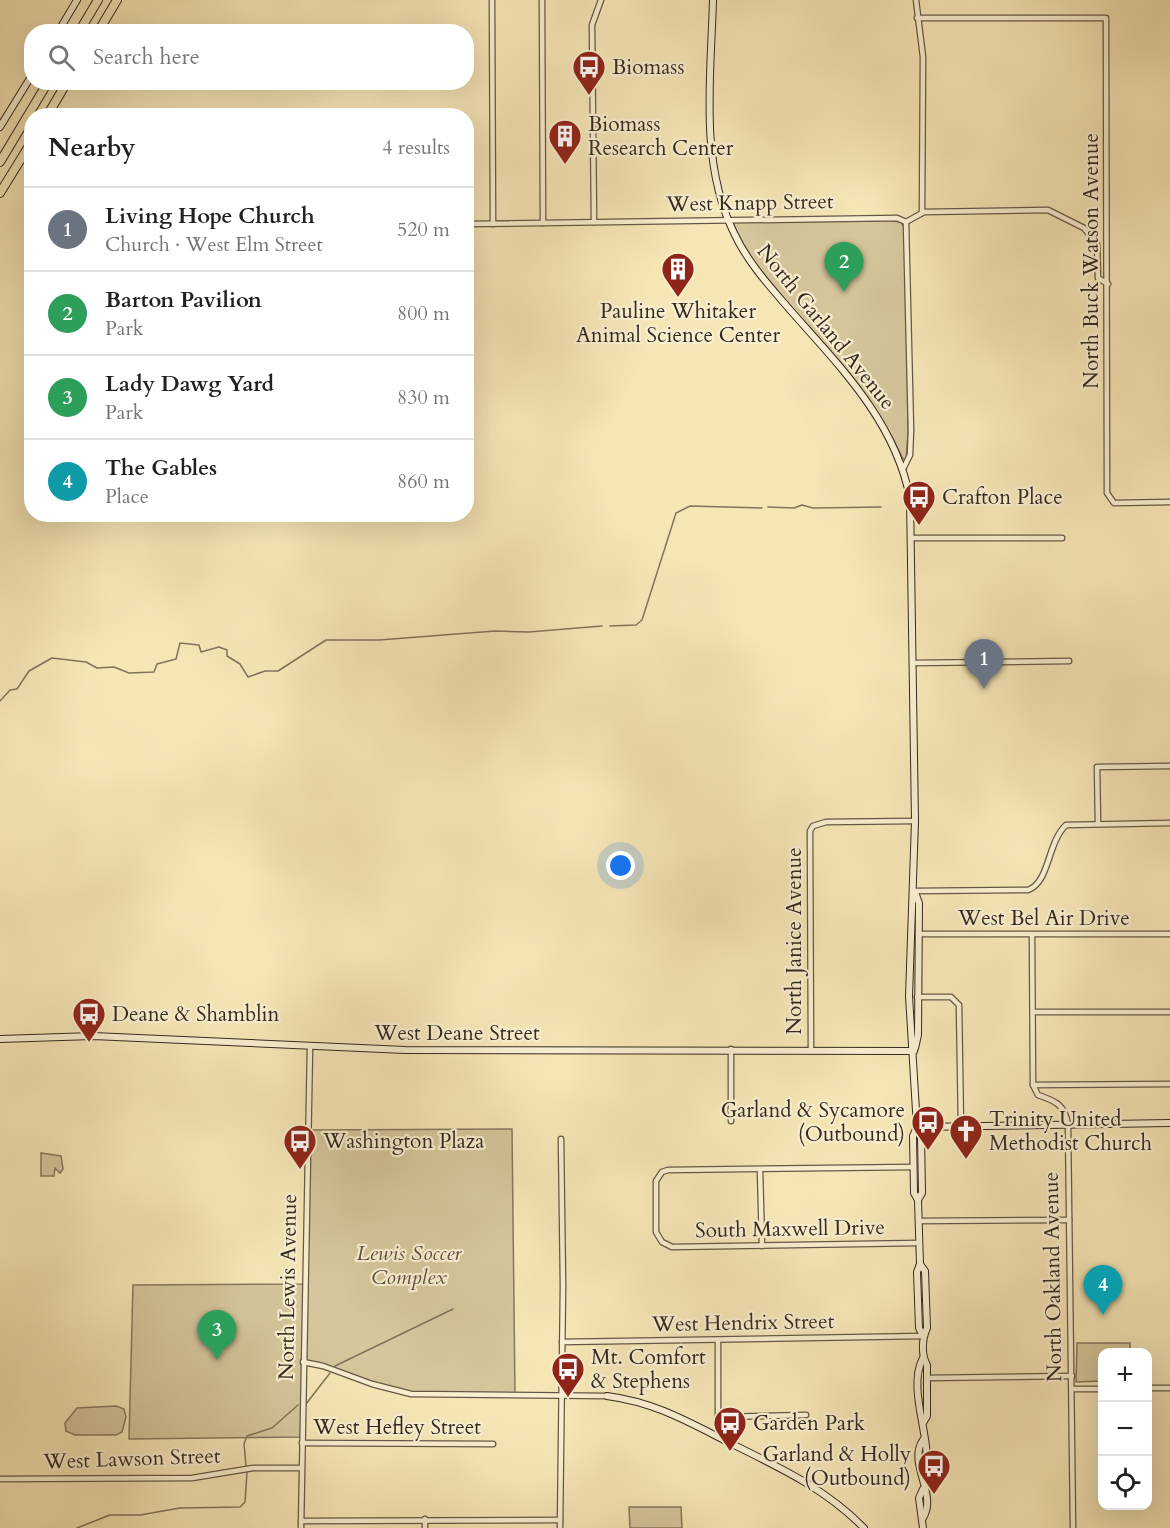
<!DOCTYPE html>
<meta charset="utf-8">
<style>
body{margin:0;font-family:Cardo,serif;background:#f6f6f6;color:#202124}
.controls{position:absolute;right:18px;bottom:18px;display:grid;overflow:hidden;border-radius:12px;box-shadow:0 6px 24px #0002}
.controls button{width:54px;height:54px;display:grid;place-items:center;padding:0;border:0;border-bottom:2px solid #e0e0e0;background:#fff;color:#202124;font:30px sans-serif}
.you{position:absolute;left:621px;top:866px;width:21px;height:21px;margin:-15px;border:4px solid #fff;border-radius:50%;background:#1a73e8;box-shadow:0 0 0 9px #1a73e833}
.badge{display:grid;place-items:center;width:39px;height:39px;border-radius:50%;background:#ea580c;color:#fff;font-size:20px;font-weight:700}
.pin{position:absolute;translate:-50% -50px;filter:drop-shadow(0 2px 3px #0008)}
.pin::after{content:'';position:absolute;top:32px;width:21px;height:18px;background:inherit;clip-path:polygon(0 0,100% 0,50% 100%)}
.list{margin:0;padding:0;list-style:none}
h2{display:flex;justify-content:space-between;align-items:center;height:78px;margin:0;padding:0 24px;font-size:26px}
h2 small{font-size:20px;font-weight:400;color:#757577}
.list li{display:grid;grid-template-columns:39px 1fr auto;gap:18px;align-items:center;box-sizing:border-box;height:84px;padding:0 24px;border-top:2px solid #e0e0e0}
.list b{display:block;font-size:22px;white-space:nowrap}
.list p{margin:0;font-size:20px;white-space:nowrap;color:#757577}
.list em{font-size:20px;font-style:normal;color:#757577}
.icon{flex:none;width:33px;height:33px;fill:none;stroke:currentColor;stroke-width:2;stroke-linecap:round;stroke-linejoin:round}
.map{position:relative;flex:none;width:1170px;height:1528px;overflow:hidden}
.search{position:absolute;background:#fff;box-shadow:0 6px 24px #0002;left:24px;top:24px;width:450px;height:66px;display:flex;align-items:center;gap:15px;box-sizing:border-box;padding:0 21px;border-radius:24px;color:#757577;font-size:22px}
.panel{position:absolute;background:#fff;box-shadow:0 6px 24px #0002;left:24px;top:108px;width:450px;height:414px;border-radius:24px}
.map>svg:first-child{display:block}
.green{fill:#d5c69c;stroke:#84785e;stroke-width:1.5}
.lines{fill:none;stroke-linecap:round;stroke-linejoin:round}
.stream{stroke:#80745b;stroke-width:1.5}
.street-casing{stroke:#645845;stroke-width:7}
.secondary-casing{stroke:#33291f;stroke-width:8}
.highway-casing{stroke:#33291f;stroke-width:10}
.street{stroke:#f9efd0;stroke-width:4.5}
.secondary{stroke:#f9efd0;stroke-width:6}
.highway{stroke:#f6e6b6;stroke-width:8}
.labels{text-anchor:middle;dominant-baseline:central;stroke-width:4.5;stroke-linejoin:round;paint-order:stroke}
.poi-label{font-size:21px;fill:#33291f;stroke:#f9efd0;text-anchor:start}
.street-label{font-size:21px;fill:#33291f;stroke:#f9efd0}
.park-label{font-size:21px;font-style:italic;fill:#5c503e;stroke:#f9efd0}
</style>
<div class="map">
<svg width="1170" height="1528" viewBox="0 0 1170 1528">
<rect width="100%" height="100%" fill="#f6e6b6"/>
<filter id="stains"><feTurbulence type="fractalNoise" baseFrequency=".00333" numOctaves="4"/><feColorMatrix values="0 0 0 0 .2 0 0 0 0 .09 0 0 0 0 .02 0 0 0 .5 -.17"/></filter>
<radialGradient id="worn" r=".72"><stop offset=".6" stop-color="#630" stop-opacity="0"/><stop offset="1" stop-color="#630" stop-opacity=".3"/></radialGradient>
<g class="green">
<path d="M880 219 901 222 906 232 908 433 906 460 903 459C876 399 838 361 795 312 772 285 744 257 733 222L880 221Z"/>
<polygon points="512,1129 515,1394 411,1394 303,1363 302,1437 129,1439 133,1285 304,1284 308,1130"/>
<polygon points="41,1153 61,1156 63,1169 60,1173 55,1168 54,1176 41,1176"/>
<polygon points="1077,1343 1130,1343 1130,1352 1102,1352 1102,1381 1076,1382"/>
<polygon points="116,1406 124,1409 126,1417 122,1432 116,1435 75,1435 66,1431 65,1423 77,1408"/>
<polygon points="629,1507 681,1507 682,1528 630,1528"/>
</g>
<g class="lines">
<g class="stream">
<polyline points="768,507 794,508 802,505 813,508 881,507"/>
<polyline points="610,626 636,625 642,620 676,513 690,506 762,508"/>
<polyline points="0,701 10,690 17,689 29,671 52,658 86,662 97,668 114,667 129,673 154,672 157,664 176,659 180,643 199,645 201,652 219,647 227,650 227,656 240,664 248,677 265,671 278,671 326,640 379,640 495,631 529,632 602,626"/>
<polyline points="335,1366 453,1309"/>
<polyline points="306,1404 330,1373"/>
<polyline points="246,1466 244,1444 247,1436 272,1428 298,1405"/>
<polyline points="77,1528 110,1515 140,1515 180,1508 240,1507 245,1502 247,1472"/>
</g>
<defs>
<g id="street">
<polyline points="492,0 493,224"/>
<polyline points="542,0 543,223"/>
<polyline points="916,0 923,57 922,213"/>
<polyline points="917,18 1106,18 1107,493 1114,503 1170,502"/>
<polyline points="594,222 592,25 601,0"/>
<polyline points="906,222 924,212 1048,210 1084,228 1097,244 1098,278 1108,284"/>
<polyline points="466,224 897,218 906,222"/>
<polyline points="903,469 910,455 911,430 906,222"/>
<polyline points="912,538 1062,538"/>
<polyline points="913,663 1069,661"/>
<polyline points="1098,823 1097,767 1170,766"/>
<path d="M915 891 1028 890C1050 882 1047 843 1066 825L1170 823"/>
<polyline points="918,934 1170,934"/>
<path d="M1032 935 1033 1085 1038 1095C1056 1101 1065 1105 1068 1125L1073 1528"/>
<polyline points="917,997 951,997 959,1005 961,1126"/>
<polyline points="1033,1012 1170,1012"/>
<polyline points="731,1049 731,1121"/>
<polyline points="811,1051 810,831 813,826 826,822 915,821"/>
<polyline points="1033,1085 1170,1084"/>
<polyline points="914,1167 668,1170 662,1172 656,1181 656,1232 662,1242 672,1247 919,1243"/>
<polyline points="760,1170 762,1246"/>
<polyline points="919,1221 1069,1220"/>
<polyline points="718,1340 718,1437"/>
<polyline points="562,1342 923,1336"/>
<polyline points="303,1362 323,1366 372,1384 411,1394 607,1396"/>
<polyline points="927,1378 1072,1376"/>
<polyline points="1148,1388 1170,1388"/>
<polyline points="1072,1389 1102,1389"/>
<polyline points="719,1417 806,1415"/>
<polyline points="302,1443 493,1444"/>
<polyline points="0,1479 192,1478 253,1468 301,1468"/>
<polyline points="425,1519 425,1528"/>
<polyline points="301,1521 560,1520"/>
<polyline points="301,1528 310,1047"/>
<polyline points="560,1528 563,1285 561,1139"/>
</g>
<g id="secondary">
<path d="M713 0C711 76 699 162 734 233 746 259 765 281 784 303 835 362 894 417 910 498L915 821 909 996 917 1127 921 1136 922 1193 918 1200"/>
<polyline points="58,32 77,0"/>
<polyline points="0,127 32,75"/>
<polyline points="0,1039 93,1036 405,1050 914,1051"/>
<polyline points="915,1048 918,1035 919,903 915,892"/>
<polyline points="917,1127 1170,1123"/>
<polyline points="917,1127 913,1136 914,1193 918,1200 920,1264 917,1272 919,1328 923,1336"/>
<path d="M920 1264 925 1271 927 1328C922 1339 921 1354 927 1365V1416L923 1423"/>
<path d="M607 1396C653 1402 685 1420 726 1441 776 1466 824 1487 864 1528"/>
<path d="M923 1472C937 1450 905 1391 923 1358"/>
<path d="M923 1518C938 1494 907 1463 923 1440"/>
<polyline points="923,1528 919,1498 923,1489"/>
</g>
<g id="highway">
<polyline points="79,32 98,0"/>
<polyline points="98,32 117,0"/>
<polyline points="47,116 67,82"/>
<polyline points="0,162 48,82"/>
<polyline points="0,193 32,141"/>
</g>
</defs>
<use href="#street" class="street-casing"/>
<use href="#secondary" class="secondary-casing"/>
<use href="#highway" class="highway-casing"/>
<use href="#street" class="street"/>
<use href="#secondary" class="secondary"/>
<use href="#highway" class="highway"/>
</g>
<defs>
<symbol id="bus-pin" viewBox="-11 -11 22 30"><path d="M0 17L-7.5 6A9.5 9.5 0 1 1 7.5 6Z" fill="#8f2418" stroke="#f9efd0"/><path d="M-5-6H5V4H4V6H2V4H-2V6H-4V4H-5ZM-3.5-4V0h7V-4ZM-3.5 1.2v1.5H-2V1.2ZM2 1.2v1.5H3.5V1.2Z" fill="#fff"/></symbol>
<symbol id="building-pin" viewBox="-11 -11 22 30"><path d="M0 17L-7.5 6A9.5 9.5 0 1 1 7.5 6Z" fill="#8f2418" stroke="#f9efd0"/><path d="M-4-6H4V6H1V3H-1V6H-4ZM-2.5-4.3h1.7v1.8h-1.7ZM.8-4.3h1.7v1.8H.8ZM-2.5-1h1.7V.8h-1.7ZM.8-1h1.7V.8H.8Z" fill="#fff"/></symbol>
<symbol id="church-pin" viewBox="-11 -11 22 30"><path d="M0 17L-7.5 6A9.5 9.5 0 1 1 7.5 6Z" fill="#8f2418" stroke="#f9efd0"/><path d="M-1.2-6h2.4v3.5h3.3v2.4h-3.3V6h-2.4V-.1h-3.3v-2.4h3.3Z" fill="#fff"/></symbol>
</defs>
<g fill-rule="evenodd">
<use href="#bus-pin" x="570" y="48" width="38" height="52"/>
<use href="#building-pin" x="546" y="117" width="38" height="52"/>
<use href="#building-pin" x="659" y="250" width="38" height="52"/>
<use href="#bus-pin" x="900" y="478" width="38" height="52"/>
<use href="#bus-pin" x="70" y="995" width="38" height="52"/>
<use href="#bus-pin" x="909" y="1103" width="38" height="52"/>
<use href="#church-pin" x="947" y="1112" width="38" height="52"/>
<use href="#bus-pin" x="281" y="1122" width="38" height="52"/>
<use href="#bus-pin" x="549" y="1350" width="38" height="52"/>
<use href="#bus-pin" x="711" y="1404" width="38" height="52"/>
<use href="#bus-pin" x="915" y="1447" width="38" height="52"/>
</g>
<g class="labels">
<g class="poi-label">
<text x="612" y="67">Biomass</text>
<text x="588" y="124">Biomass<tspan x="588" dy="24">Research Center</tspan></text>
<text x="678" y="311" text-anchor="middle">Pauline Whitaker<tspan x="678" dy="24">Animal Science Center</tspan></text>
<text x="942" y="497">Crafton Place</text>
<text x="112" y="1014">Deane &amp; Shamblin</text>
<text x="905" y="1110" text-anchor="end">Garland &amp; Sycamore<tspan x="905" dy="24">(Outbound)</tspan></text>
<text x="989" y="1119">Trinity United<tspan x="989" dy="24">Methodist Church</tspan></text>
<text x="323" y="1141">Washington Plaza</text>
<text x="591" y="1357">Mt. Comfort<tspan x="591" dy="24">&amp; Stephens</tspan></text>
<text x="753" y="1423">Garden Park</text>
<text x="911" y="1454" text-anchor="end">Garland &amp; Holly<tspan x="911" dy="24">(Outbound)</tspan></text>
</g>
<g class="street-label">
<text transform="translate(750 203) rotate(-1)">West Knapp Street</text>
<text transform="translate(1091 261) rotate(-90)">North Buck Watson Avenue</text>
<text transform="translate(826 327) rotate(51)">North Garland Avenue</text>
<text x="1044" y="918">West Bel Air Drive</text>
<text transform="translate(794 941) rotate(-90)">North Janice Avenue</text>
<text x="457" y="1033">West Deane Street</text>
<text transform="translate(790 1229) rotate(-1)">South Maxwell Drive</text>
<text transform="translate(1053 1277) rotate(-91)">North Oakland Avenue</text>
<text transform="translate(288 1287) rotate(-89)">North Lewis Avenue</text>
<text transform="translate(743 1323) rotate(-1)">West Hendrix Street</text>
<text x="397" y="1427">West Hefley Street</text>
<text transform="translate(132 1459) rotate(-2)">West Lawson Street</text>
</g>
<g class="park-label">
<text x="409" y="1253">Lewis Soccer<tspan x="409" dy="24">Complex</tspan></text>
</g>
</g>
<rect width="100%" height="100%" filter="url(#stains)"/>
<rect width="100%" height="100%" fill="url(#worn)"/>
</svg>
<div class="controls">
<button>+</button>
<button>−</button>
<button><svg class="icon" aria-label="locate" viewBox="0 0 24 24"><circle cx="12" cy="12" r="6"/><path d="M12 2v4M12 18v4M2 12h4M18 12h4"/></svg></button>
</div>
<div class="you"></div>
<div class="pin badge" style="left:984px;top:689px;background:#6b7280">1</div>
<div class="pin badge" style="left:844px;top:292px;background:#2e9e5b">2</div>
<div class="pin badge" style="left:217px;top:1360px;background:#2e9e5b">3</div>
<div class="pin badge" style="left:1103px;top:1315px;background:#0f9aa8">4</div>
<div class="search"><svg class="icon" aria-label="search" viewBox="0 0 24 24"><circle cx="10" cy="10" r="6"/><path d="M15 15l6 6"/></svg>Search here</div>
<section class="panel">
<h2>Nearby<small>4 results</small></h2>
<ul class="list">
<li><span class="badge" style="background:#6b7280">1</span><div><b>Living Hope Church</b><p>Church · West Elm Street</p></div><em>520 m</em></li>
<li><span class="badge" style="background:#2e9e5b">2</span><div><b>Barton Pavilion</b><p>Park</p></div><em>800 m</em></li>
<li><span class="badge" style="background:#2e9e5b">3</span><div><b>Lady Dawg Yard</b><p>Park</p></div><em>830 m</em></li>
<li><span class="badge" style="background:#0f9aa8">4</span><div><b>The Gables</b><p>Place</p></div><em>860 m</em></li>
</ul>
</section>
</div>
